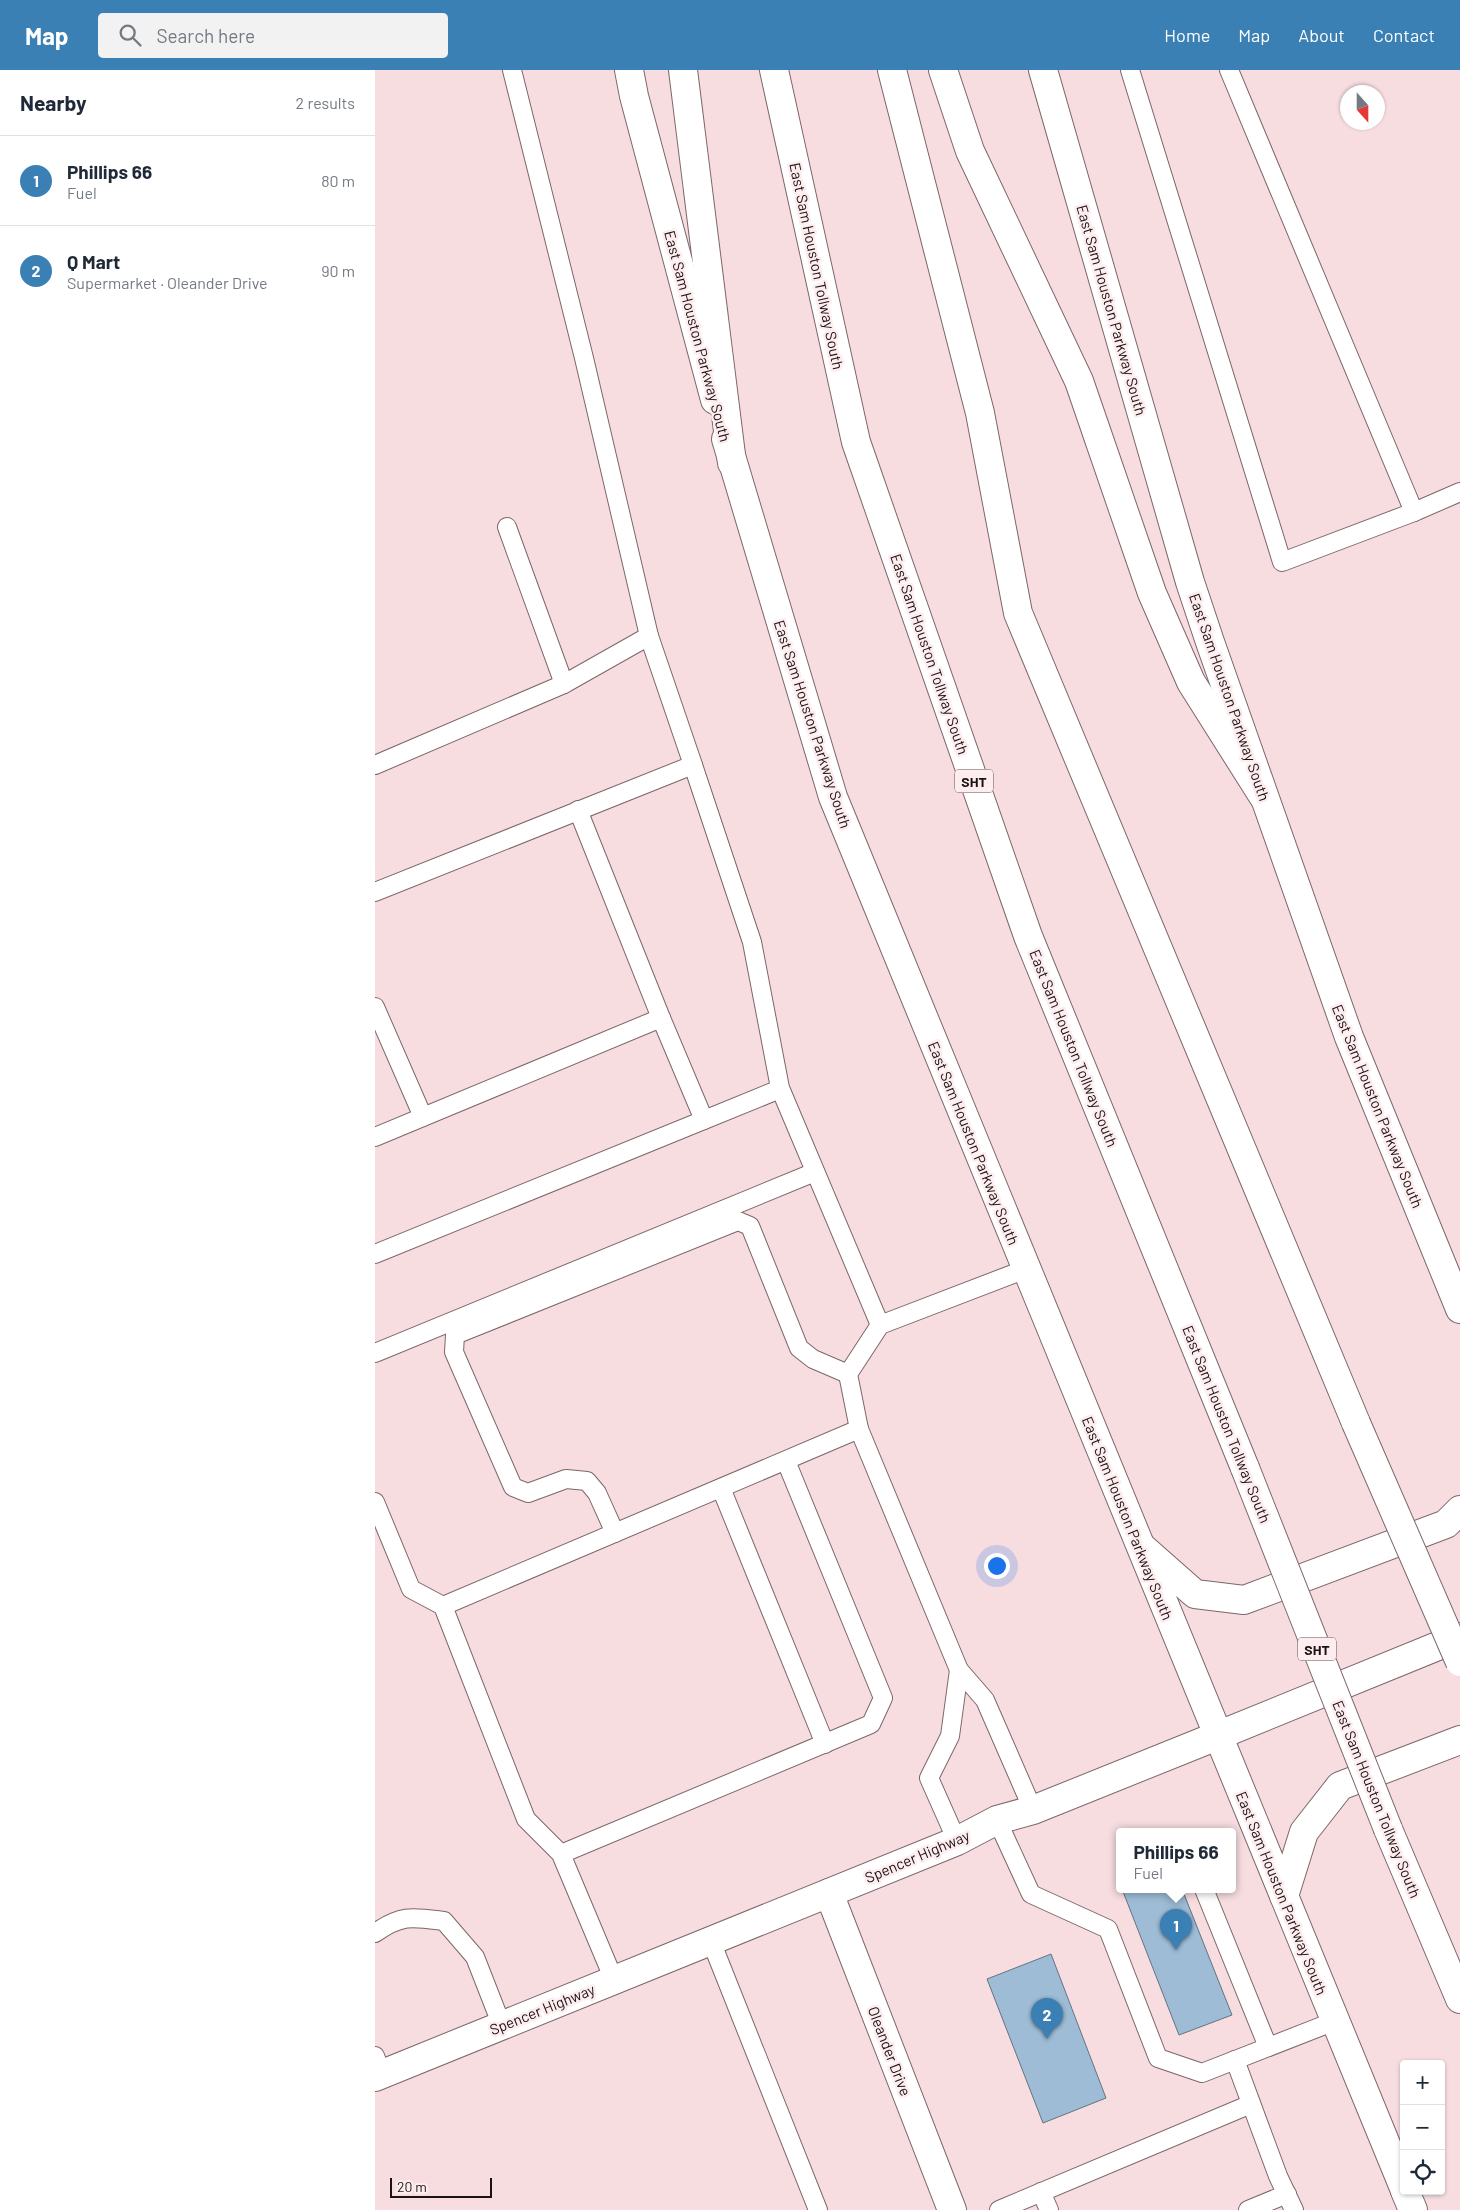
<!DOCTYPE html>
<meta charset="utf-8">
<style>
body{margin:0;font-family:Barlow,sans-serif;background:#f2f2f3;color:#1f2937}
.controls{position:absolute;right:15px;bottom:15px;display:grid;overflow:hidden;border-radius:5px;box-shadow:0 1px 4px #0004}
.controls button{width:45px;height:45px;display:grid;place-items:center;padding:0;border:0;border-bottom:1px solid #e0e1e3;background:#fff;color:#1f2937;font:25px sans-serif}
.compass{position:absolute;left:965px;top:15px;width:45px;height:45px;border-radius:50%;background:#fff;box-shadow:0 1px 4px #0004;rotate:159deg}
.scale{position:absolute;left:15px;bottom:12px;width:102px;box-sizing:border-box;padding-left:5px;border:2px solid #1b1213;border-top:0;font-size:14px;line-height:18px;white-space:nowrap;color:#1b1213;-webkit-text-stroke:4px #fdedef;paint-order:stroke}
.you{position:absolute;left:621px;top:1495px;width:18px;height:18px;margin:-12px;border:4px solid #fff;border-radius:50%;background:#1a73e8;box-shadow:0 0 0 8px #1a73e833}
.badge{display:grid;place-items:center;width:32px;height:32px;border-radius:50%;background:#3a80b5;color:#fff;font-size:16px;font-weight:700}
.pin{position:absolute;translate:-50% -41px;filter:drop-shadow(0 1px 2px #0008)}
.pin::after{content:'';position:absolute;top:26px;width:18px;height:15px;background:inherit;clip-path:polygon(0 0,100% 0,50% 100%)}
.popup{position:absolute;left:741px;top:1758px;width:120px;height:65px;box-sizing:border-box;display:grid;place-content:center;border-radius:5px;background:#fff;filter:drop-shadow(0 1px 4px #0005);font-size:16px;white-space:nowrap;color:#747a83}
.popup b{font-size:19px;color:#1f2937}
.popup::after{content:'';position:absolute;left:50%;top:100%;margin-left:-10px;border:10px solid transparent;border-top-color:#fff}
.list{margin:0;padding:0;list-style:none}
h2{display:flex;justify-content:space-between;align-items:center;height:65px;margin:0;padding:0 20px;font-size:21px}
h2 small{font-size:16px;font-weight:400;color:#747a83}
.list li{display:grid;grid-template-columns:32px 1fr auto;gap:15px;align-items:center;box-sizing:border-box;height:90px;padding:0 20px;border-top:1px solid #e0e1e3}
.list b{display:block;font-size:19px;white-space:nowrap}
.list p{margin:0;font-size:16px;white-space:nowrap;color:#747a83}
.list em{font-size:16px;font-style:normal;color:#747a83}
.icon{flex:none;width:28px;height:28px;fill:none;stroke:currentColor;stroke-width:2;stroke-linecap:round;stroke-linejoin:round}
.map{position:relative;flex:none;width:1085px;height:2140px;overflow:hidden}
header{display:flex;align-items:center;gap:30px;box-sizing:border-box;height:70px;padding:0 25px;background:#3a80b5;color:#fff}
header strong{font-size:24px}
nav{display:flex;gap:28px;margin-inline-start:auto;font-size:18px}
.search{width:350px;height:45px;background:#f2f2f3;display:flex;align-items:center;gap:12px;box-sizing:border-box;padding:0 18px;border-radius:5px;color:#747a83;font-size:19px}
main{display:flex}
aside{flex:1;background:#fff}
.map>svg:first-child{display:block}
.building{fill:#9ebcd6;stroke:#637381}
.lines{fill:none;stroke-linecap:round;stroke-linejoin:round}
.lane-casing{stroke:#7d6669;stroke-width:20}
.street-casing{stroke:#7d6669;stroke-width:30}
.secondary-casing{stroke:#7d6669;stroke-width:30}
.primary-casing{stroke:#7d6669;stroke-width:30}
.highway-casing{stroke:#7d6669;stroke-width:30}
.lane{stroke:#fff;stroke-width:18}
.street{stroke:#fff;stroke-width:28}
.secondary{stroke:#fff;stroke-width:28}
.primary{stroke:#fff;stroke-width:28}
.highway{stroke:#fff;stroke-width:28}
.highway-bridge-casing{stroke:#7d6669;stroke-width:30;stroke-linecap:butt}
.highway-bridge{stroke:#fff;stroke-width:28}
.labels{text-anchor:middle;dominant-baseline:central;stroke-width:5;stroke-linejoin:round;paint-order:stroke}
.shield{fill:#fdedef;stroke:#5f5455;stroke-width:1}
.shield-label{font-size:14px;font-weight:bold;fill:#1b1213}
.street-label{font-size:15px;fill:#1b1213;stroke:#fdedef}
</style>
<header>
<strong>Map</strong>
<div class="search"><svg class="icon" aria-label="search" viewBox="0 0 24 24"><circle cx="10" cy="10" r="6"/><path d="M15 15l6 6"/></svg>Search here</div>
<nav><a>Home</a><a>Map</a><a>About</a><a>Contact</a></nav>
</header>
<main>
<aside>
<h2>Nearby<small>2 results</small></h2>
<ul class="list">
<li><span class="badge">1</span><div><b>Phillips 66</b><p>Fuel</p></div><em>80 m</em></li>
<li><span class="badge">2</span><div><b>Q Mart</b><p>Supermarket · Oleander Drive</p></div><em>90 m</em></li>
</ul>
</aside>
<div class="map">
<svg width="1085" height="2140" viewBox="0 0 1085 2140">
<rect width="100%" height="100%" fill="#f7dde0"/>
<g class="building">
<polygon points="747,1819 807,1819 857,1945 804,1965"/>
<polygon points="676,1884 731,2028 668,2053 612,1909"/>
</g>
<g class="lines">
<defs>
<g id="lane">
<polyline points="755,0 907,492 1039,442 854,0"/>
<polyline points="1039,442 1085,422"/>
<polyline points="132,457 189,614"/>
<polyline points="0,695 189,614 274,566"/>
<polyline points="318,695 377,872 405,1018 505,1255"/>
<polyline points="0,822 318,695 274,566 209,288 137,0"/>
<polyline points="0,937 48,1047 286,948 203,740"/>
<polyline points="329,1050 405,1019"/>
<polyline points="0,1067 48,1047"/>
<polyline points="0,1184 329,1050 286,948"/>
<polyline points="651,1199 505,1255 473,1304 484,1359 584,1600 610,1630 658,1740"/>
<polyline points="0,1283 440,1102"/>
<polyline points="346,1418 450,1674"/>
<polyline points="0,1432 36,1519 68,1536 151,1749 186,1784 239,1910"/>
<polyline points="240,1463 222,1423 212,1411 191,1409 153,1423 138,1417 79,1282 80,1265 363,1151 375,1156 424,1278 438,1289 473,1304"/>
<polyline points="68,1536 484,1359"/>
<polyline points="622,1750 656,1824 733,1859 783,1988 827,2003 960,1951"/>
<polyline points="582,1771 554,1708 575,1666 584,1600"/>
<polyline points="186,1784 496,1654 508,1628 411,1391"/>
<polyline points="829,1819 893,1977"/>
<path d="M0 1863C27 1844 38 1847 69 1851L100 1887 127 1956"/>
<polyline points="336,1871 443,2140"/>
<polyline points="0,1986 7,2004"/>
<polyline points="860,1990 903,2106 919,2140"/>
<polyline points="666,2122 674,2140"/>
<polyline points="624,2140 876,2034"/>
<polyline points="873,2140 912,2124"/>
</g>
<polyline id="street" points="454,1823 577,2140"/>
<g id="secondary">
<polyline points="254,0 259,26 340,330"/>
<polyline points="668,0 815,512 835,572 974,967 1085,1239"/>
<polyline points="351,369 458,727 1029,2118"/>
<polyline points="769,1479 820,1524 869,1530 1071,1454 1085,1440"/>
<polyline points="909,1826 929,1762 965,1716 1085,1670"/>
<polyline points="0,2007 582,1771 622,1750 658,1740 842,1666"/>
<polyline points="1030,2121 1038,2140"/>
</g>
<polyline id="primary" points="842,1666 1085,1567"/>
<g id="highway">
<polyline points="308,0 357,393"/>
<polyline points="399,0 481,372 653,866 870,1398"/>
<polyline points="517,0 605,343 643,543 981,1353"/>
<polyline points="568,0 595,81 704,311 777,523 816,612 888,726"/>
<polyline points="1013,1759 1085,1929"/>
</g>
</defs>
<use href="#lane" class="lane-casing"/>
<use href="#street" class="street-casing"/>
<use href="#secondary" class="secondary-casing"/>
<use href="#primary" class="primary-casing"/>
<use href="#highway" class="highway-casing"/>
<use href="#lane" class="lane"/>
<use href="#street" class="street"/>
<use href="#secondary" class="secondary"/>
<use href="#primary" class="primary"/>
<use href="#highway" class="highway"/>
<defs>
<g id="highway-bridge">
<polyline points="981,1353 1085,1592"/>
<polyline points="870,1398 1013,1759"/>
</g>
</defs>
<use href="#highway-bridge" class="highway-bridge-casing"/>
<use href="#highway-bridge" class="highway-bridge"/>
</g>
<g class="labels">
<g class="shield">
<rect x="580" y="699.5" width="38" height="23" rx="4"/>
<rect x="923" y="1567.5" width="38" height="23" rx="4"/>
</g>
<g class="shield-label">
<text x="599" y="711">SHT</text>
<text x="942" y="1579">SHT</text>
</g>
<g class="street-label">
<text transform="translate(442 196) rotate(78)">East Sam Houston Tollway South</text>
<text transform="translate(737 240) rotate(74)">East Sam Houston Parkway South</text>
<text transform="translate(323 266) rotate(75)">East Sam Houston Parkway South</text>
<text transform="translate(555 584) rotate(71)">East Sam Houston Tollway South</text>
<text transform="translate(855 627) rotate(71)">East Sam Houston Parkway South</text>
<text transform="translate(438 654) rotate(72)">East Sam Houston Parkway South</text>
<text transform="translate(699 978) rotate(68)">East Sam Houston Tollway South</text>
<text transform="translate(1003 1036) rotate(68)">East Sam Houston Parkway South</text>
<text transform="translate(599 1073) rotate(68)">East Sam Houston Parkway South</text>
<text transform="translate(852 1354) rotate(68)">East Sam Houston Tollway South</text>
<text transform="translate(753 1448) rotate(68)">East Sam Houston Parkway South</text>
<text transform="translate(1002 1729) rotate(68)">East Sam Houston Tollway South</text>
<text transform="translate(542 1786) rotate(-23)">Spencer Highway</text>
<text transform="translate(907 1823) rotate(68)">East Sam Houston Parkway South</text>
<text transform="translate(167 1939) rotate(-22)">Spencer Highway</text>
<text transform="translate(515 1981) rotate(69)">Oleander Drive</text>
</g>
</g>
</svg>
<div class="controls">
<button>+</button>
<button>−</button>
<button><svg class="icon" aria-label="locate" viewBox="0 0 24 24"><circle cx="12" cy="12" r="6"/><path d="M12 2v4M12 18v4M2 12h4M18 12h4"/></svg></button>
</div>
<svg class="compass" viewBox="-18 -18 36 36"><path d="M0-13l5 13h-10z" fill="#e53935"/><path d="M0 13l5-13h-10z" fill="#747a83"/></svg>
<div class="scale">20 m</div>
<div class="you"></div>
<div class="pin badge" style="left:801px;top:1880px">1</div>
<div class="popup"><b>Phillips 66</b>Fuel</div>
<div class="pin badge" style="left:672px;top:1969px">2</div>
</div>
</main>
